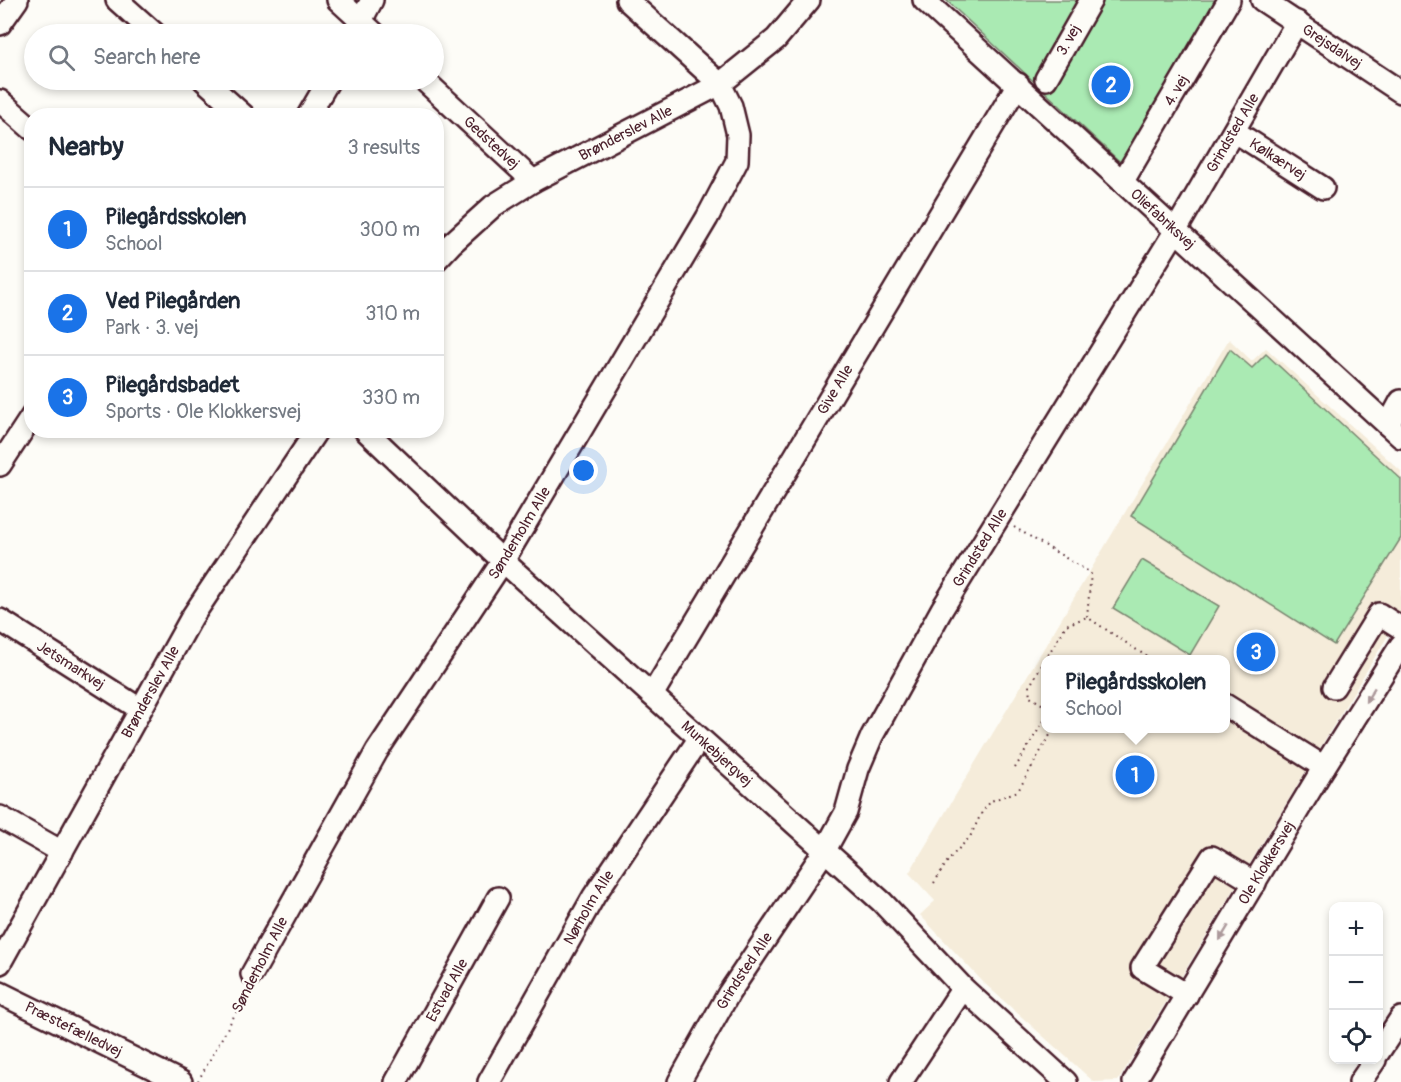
<!DOCTYPE html>
<meta charset="utf-8">
<style>
body{margin:0;font-family:Pangolin,sans-serif;background:#f2f2f3;color:#1f2937}
.controls{position:absolute;right:18px;bottom:18px;display:grid;overflow:hidden;border-radius:12px;box-shadow:0 3px 9px #0003}
.controls button{width:54px;height:54px;display:grid;place-items:center;padding:0;border:0;border-bottom:2px solid #e0e1e3;background:#fff;color:#1f2937;font:30px sans-serif}
.you{position:absolute;left:584px;top:471px;width:21px;height:21px;margin:-15px;border:4px solid #fff;border-radius:50%;background:#1a73e8;box-shadow:0 0 0 9px #1a73e833}
.badge{display:grid;place-items:center;width:39px;height:39px;border-radius:50%;background:#1a73e8;color:#fff;font-size:20px;font-weight:700}
.pin{position:absolute;translate:-50% -50%;border:3px solid #fff;box-shadow:0 2px 6px #0006}
.popup{position:absolute;left:1041px;top:655px;width:189px;height:78px;box-sizing:border-box;display:grid;place-content:center;border-radius:12px;background:#fff;filter:drop-shadow(0 2px 4px #0005);font-size:20px;white-space:nowrap;color:#747a83}
.popup b{font-size:22px;color:#1f2937}
.popup::after{content:'';position:absolute;left:50%;top:100%;margin-left:-12px;border:12px solid transparent;border-top-color:#fff}
.list{margin:0;padding:0;list-style:none}
h2{display:flex;justify-content:space-between;align-items:center;height:78px;margin:0;padding:0 24px;font-size:26px}
h2 small{font-size:20px;font-weight:400;color:#747a83}
.list li{display:grid;grid-template-columns:39px 1fr auto;gap:18px;align-items:center;box-sizing:border-box;height:84px;padding:0 24px;border-top:2px solid #e0e1e3}
.list b{display:block;font-size:22px;white-space:nowrap}
.list p{margin:0;font-size:20px;white-space:nowrap;color:#747a83}
.list em{font-size:20px;font-style:normal;color:#747a83}
.icon{flex:none;width:33px;height:33px;fill:none;stroke:currentColor;stroke-width:2;stroke-linecap:round;stroke-linejoin:round}
.map{position:relative;flex:none;width:1401px;height:1082px;overflow:hidden}
.search{position:absolute;background:#fff;box-shadow:0 3px 9px #0003;left:24px;top:24px;width:420px;height:66px;display:flex;align-items:center;gap:15px;box-sizing:border-box;padding:0 21px;border-radius:33px;color:#747a83;font-size:22px}
.panel{position:absolute;background:#fff;box-shadow:0 3px 9px #0003;left:24px;top:108px;width:420px;height:330px;border-radius:24px}
.map>svg:first-child{display:block}
.built{fill:#f5ecda;fill-rule:evenodd}
.green{fill:#aaeab3;stroke:#7a846f;stroke-width:1.5}
.lines{fill:none;stroke-linecap:round;stroke-linejoin:round}
.minor-casing{stroke:#4a1f2b;stroke-width:26}
.path{stroke:#4a1f2b;stroke-width:2;stroke-dasharray:1.5 4.5;stroke-linecap:butt}
.minor{stroke:#fdfcf7;stroke-width:21}
.oneway{fill:#ac999b}
.labels{text-anchor:middle;dominant-baseline:central;stroke-width:5;stroke-linejoin:round;paint-order:stroke}
.street-label{font-size:15px;fill:#4a1f2b;stroke:#fdfcf7}
</style>
<div class="map">
<svg width="1401" height="1082" viewBox="0 0 1401 1082">
<rect width="100%" height="100%" fill="#fdfcf7"/>
<filter id="ink" filterUnits="userSpaceOnUse"><feTurbulence type="fractalNoise" baseFrequency=".0167" numOctaves="2"/><feDisplacementMap in="SourceGraphic" scale="12" xChannelSelector="R" yChannelSelector="G"/><feConvolveMatrix kernelMatrix="1 2 1 2 8 2 1 2 1" color-interpolation-filters="sRGB"/></filter>
<g filter="url(#ink)">
<path class="built" d="M1229 339 1252 361 1266 348 1401 471V614L1118 1081 1094 1082 984 983 920 915 935 901 909 873ZM1045 660H1225V728H1045Z"/>
<g class="green">
<polygon points="946,0 1234,0 1132,173"/>
<polygon points="1230,349 1252,368 1266,354 1401,479 1401,538 1334,645 1131,516"/>
<polygon points="1142,560 1219,606 1190,655 1113,608"/>
</g>
<g class="lines">
<defs>
<g id="minor">
<polyline points="117,0 155,34"/>
<polyline points="338,0 375,34"/>
<path id="s1" d="M924 0 1401 437"/>
<path id="s2" d="M1262 0 1401 92"/>
<polyline points="0,24 17,0"/>
<polyline points="354,34 372,0"/>
<path id="s3" d="M1046 79 1091 0"/>
<polyline points="204,80 244,116"/>
<path id="s4" d="M424 80 533 181"/>
<polyline points="0,101 32,129"/>
<polyline points="308,116 329,80"/>
<path id="s5" d="M1234 131 1323 188"/>
<path id="s6" d="M1123 181 1229 0"/>
<path id="s7" d="M436 260 451 244 493 206 533 181 720 84 776 39 809 0"/>
<polyline points="1388,425 1401,401"/>
<path id="s8" d="M365 430 503 561 882 902 963 988 1066 1082"/>
<polyline points="0,465 32,416"/>
<path id="s9" d="M0 620 140 709"/>
<polyline points="1334,687 1379,614 1401,628"/>
<path id="s10" d="M652 695 1018 84"/>
<polyline points="1225,705 1324,767"/>
<polyline points="0,817 62,852"/>
<path id="s11" d="M0 963 192 617 317 430"/>
<path id="s12" d="M252 974 377 751 503 561 707 218 737 161 738 135 731 106 720 84 627 0"/>
<path id="s13" d="M0 993 181 1082"/>
<polyline points="1187,995 1142,968 1212,857 1255,883"/>
<polyline points="1378,1053 1401,1018"/>
<path id="s14" d="M396 1082 498 898"/>
<path id="s15" d="M489 1082 594 896 699 739"/>
<path id="s16" d="M679 1082 729 993 825 850 846 812 858 769 872 736 942 609 1176 230 1297 22"/>
<polyline points="901,1082 963,988"/>
<path id="s17" d="M1134 1082 1324 767 1401 645"/>
<polyline points="1360,1082 1375,1060"/>
</g>
</defs>
<use href="#minor" class="minor-casing"/>
<g class="path">
<polyline points="1014,527 1091,573 1087,617 1152,660"/>
<polyline points="1045,660 1066,625 1087,617"/>
<polyline points="1045,660 1029,687 1030,697 1045,706"/>
<polyline points="1015,768 1045,719"/>
<polyline points="934,883 949,859 970,837 981,814 991,801 1018,791 1054,728"/>
<polyline points="198,1081 248,991"/>
</g>
<use href="#minor" class="minor"/>
</g>
<defs><path id="oneway-solid" d="M-6-.8H1V-3.2L6.5 0L1 3.2V.8H-6Z" transform="scale(1.5)"/></defs>
<g class="oneway">
<use href="#oneway-solid" transform="translate(1370 695) rotate(122)"/>
<use href="#oneway-solid" transform="translate(1224 933) rotate(121)"/>
</g>
</g>
<g class="labels">
<g class="street-label">
<text stroke="none"><textPath href="#s3" startOffset="45">3. vej</textPath></text>
<text stroke="none"><textPath href="#s2" startOffset="84">Grejsdalvej</textPath></text>
<text stroke="none"><textPath href="#s6" startOffset="105">4. vej</textPath></text>
<text stroke="none"><textPath href="#s7" startOffset="230">Brønderslev Alle</textPath></text>
<text stroke="none"><textPath href="#s16" startOffset="1101">Grindsted Alle</textPath></text>
<text stroke="none"><textPath href="#s4" startOffset="92">Gedstedvej</textPath></text>
<text stroke="none"><textPath href="#s5" startOffset="52">Kølkærvej</textPath></text>
<text stroke="none"><textPath href="#s1" startOffset="324">Oliefabriksvej</textPath></text>
<text stroke="none"><textPath href="#s10" startOffset="356">Give Alle</textPath></text>
<text stroke="none"><textPath href="#s12" startOffset="516">Sønderholm Alle</textPath></text>
<text stroke="none"><textPath href="#s16" startOffset="615">Grindsted Alle</textPath></text>
<text stroke="none"><textPath href="#s9" startOffset="84">Jetsmarkvej</textPath></text>
<text stroke="none"><textPath href="#s11" startOffset="310">Brønderslev Alle</textPath></text>
<text stroke="none"><textPath href="#s8" startOffset="478">Munkebjergvej</textPath></text>
<text stroke="none"><textPath href="#s17" startOffset="256">Ole Klokkersvej</textPath></text>
<text stroke="none"><textPath href="#s15" startOffset="201">Nørholm Alle</textPath></text>
<text transform="translate(260 965) rotate(-63)">Sønderholm Alle</text>
<text stroke="none"><textPath href="#s16" startOffset="129">Grindsted Alle</textPath></text>
<text stroke="none"><textPath href="#s14" startOffset="105">Estvad Alle</textPath></text>
<text stroke="none"><textPath href="#s13" startOffset="82">Præstefælledvej</textPath></text>
</g>
</g>
</svg>
<div class="controls">
<button>+</button>
<button>−</button>
<button><svg class="icon" aria-label="locate" viewBox="0 0 24 24"><circle cx="12" cy="12" r="6"/><path d="M12 2v4M12 18v4M2 12h4M18 12h4"/></svg></button>
</div>
<div class="you"></div>
<div class="pin badge" style="left:1135px;top:775px">1</div>
<div class="popup"><b>Pilegårdsskolen</b>School</div>
<div class="pin badge" style="left:1111px;top:85px">2</div>
<div class="pin badge" style="left:1256px;top:652px">3</div>
<div class="search"><svg class="icon" aria-label="search" viewBox="0 0 24 24"><circle cx="10" cy="10" r="6"/><path d="M15 15l6 6"/></svg>Search here</div>
<section class="panel">
<h2>Nearby<small>3 results</small></h2>
<ul class="list">
<li><span class="badge">1</span><div><b>Pilegårdsskolen</b><p>School</p></div><em>300 m</em></li>
<li><span class="badge">2</span><div><b>Ved Pilegården</b><p>Park · 3. vej</p></div><em>310 m</em></li>
<li><span class="badge">3</span><div><b>Pilegårdsbadet</b><p>Sports · Ole Klokkersvej</p></div><em>330 m</em></li>
</ul>
</section>
</div>
